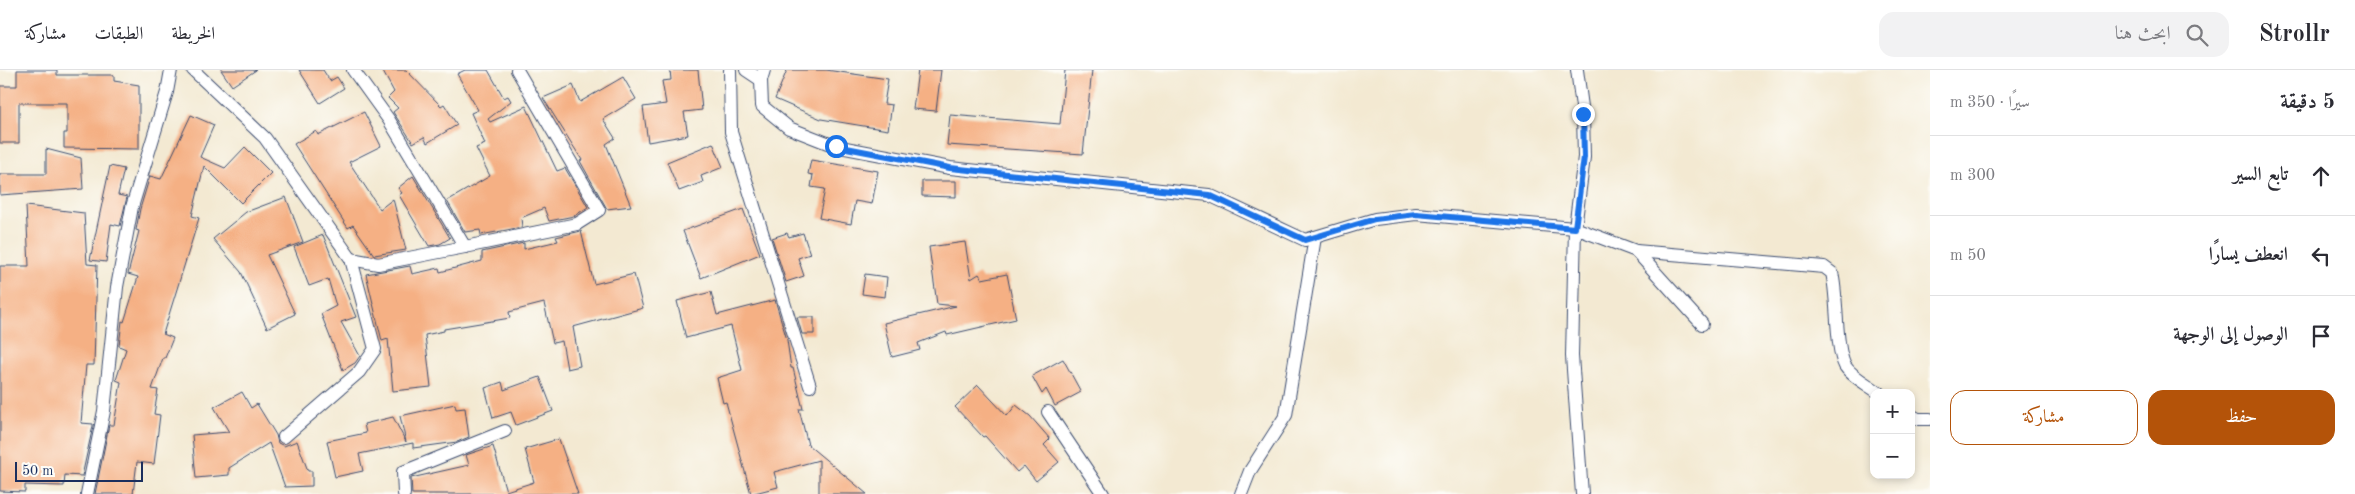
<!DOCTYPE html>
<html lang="ar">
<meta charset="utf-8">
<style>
body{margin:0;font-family:"Old Standard TT",Amiri,serif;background:#f2f2f3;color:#2b2b33;direction:rtl}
.controls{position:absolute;right:15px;bottom:15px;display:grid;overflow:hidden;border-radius:10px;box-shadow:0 2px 8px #0003}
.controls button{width:45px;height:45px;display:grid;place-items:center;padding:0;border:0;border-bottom:1px solid #e1e1e2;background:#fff;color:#2b2b33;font:25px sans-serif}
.scale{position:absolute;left:15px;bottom:12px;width:128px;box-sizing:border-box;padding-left:5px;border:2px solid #1b2f5e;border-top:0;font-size:14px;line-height:18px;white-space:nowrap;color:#1b2f5e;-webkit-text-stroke:4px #fdfcf7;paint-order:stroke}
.stop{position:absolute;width:15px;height:15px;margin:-11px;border:4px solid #1a73e8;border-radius:50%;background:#fff}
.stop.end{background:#1a73e8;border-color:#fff;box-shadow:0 1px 5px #0008}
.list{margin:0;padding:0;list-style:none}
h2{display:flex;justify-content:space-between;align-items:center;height:65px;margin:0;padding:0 20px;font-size:21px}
h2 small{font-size:16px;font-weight:400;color:#7c7c81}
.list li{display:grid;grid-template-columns:32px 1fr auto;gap:15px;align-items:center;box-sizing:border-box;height:80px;padding:0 20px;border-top:1px solid #e1e1e2}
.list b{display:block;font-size:19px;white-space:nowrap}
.list em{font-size:16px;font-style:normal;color:#7c7c81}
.actions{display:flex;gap:10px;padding:15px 20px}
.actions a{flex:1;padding:11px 0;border:1px solid #b45309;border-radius:15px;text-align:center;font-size:18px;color:#b45309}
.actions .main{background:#b45309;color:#fff}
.icon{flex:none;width:28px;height:28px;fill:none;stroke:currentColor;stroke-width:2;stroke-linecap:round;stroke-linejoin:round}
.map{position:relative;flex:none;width:1930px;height:424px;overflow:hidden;direction:ltr}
header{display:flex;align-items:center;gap:30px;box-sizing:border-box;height:70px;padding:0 25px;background:#fff;border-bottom:1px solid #e1e1e2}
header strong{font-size:24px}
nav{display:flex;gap:28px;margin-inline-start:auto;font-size:18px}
.search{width:350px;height:45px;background:#f2f2f3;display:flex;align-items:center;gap:12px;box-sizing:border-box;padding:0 18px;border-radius:15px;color:#7c7c81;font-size:19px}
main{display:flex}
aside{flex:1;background:#fff}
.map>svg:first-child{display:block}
.building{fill:#f5b084}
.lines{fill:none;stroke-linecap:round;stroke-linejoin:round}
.street-casing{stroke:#3b4b6f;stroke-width:14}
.street{stroke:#fff;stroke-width:12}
.route{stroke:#1a73e8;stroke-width:6}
</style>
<header>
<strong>Strollr</strong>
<div class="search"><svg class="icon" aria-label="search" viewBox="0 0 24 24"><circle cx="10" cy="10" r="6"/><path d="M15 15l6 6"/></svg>ابحث هنا</div>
<nav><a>الخريطة</a><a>الطبقات</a><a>مشاركة</a></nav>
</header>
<main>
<aside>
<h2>5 دقيقة<small>سيرًا · 350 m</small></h2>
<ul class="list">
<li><svg class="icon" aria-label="ahead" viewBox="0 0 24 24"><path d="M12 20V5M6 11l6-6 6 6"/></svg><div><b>تابع السير</b></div><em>300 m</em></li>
<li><svg class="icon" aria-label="left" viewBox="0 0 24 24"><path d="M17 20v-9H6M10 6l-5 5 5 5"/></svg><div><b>انعطف يسارًا</b></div><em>50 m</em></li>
<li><svg class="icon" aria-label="arrive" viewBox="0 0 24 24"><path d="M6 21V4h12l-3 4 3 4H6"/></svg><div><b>الوصول إلى الوجهة</b></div></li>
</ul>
<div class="actions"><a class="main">حفظ</a><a>مشاركة</a></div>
</aside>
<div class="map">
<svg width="1930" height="424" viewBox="0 0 1930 424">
<rect width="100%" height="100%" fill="#fdfcf7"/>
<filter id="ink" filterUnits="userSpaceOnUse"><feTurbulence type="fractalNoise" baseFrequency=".02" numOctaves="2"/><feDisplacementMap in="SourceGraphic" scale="10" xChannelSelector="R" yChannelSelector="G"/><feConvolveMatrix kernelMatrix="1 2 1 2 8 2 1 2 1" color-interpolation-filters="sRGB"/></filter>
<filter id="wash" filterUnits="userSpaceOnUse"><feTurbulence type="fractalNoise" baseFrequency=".0096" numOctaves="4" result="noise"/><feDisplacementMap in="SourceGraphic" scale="20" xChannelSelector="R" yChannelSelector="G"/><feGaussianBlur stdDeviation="1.12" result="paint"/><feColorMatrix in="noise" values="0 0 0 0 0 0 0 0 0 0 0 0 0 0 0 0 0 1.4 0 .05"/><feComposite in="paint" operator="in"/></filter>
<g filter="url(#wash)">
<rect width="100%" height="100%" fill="#f3e9d2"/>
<g id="blocks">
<g class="building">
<polygon points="17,0 57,0 57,5 114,5 114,11 139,15 139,79 64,78 64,63 67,63 67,33 19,33 19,73 0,73 0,16 17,16"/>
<polygon points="221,0 256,0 232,16"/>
<polygon points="299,0 323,0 330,11 337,7 344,18 320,33"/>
<polygon points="382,0 406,0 441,36 444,34 457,55 427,73 424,67 413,73 393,42 398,38 388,28 394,22"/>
<polygon points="465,0 488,0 504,28 508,26 511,31 488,49 490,52 526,36 557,101 565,98 588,137 574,146 549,151 544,138 521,148 522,157 481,165 480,160 465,162 447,131 490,106 476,78 485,74 471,43 478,40 457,4"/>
<polygon points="670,0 698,0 702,40 684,42 688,65 648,72 643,37 666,34 662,11 671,10"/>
<polygon points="787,0 826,0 888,9 884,34 892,35 888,60 821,49 775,29"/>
<polygon points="918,0 941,0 936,41 913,39"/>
<polygon points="1065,0 1092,0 1083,84 947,75 950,45 1060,54"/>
<polygon points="623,7 636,29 603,49 615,68 606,74 631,136 607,139 580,91 582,90 543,28 573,15 580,32"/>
<polygon points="364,42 381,76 349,92 380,139 393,129 406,180 374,185 353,155 348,158 294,74 316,61 318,65"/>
<polygon points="191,45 214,55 200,87 225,98 245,77 271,103 241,133 204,96 192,146 199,148 163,264 173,268 165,288 163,288 152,319 158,320 154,344 160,345 154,394 137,392 133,424 95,424 109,355 114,355 121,312 116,310 126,279 119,276 122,251 124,252 138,207 128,204 139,161 136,160 140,139 150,106 161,109"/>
<polygon points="713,73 723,97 701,106 703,112 679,121 667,92"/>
<polygon points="46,79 81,88 83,119 0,125 0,104 46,104"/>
<polygon points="811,90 878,101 872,134 855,131 851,154 819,148 825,119 811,117 813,105 808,104"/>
<polygon points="110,96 124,99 118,125 127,127 120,156 111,154 106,192 90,190"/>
<polygon points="413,106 450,168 440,174 429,176 399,125 402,123 398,118"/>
<polygon points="922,111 956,111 956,127 922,126"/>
<polygon points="286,127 303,172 267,185 295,244 267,258 241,202 213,169 246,142"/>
<polygon points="26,136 84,143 87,194 97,195 94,295 86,295 81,353 93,354 93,356 82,406 65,405 64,416 25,415 25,422 0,421 0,196 29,196"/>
<polygon points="743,139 760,184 701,208 683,161"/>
<polygon points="581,161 594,214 634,204 643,238 573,257 580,296 567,299 562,271 553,273 544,233 509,242 510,248 444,259 444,261 425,265 431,317 393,321 388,269 382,271 366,204 410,196 412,204 439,198 440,202 482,191 482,182 524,173 524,179 558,171 556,167"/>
<polygon points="787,163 789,167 803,163 810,184 798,188 804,206 786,212 772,168"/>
<polygon points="323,165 356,247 341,252 360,286 355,293 343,300 321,244 336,236 328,209 309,216 294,177"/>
<polygon points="965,172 971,209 979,204 982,209 1007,204 1016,249 947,265 946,262 918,273 920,280 892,287 884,253 956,236 937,234 929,177"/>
<polygon points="865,204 887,207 885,227 862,224"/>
<polygon points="711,222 717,245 775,230 787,270 791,298 793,298 803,339 799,339 808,375 867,424 819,424 819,390 774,402 778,417 751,424 726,332 723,333 717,308 742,300 731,256 686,268 677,231"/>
<polygon points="797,247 814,247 814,264 802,264"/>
<polygon points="1063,289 1081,322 1055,336 1046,319 1042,324 1032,306"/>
<polygon points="540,307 553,341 516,355 511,342 493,348 485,318 502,312 504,320"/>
<polygon points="978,315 1007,346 1016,335 1030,346 1050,369 1044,375 1059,392 1036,411 1024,396 1017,402 985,366 983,367 955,337"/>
<polygon points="242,322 251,338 257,334 276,365 278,373 284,376 297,371 308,401 312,401 312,416 285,417 269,373 229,398 229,405 196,408 192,365 229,362 214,337"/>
<polygon points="455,334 456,339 465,338 469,367 457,372 413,378 413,373 359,384 363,401 335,407 327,371 366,363 364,354 393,347 406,372 400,346"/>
<polygon points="559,369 578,424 412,424 411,408 469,395 466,385 493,376 506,421 534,412 525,379"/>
</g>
</g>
</g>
<g filter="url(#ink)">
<use href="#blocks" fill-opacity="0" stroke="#3b4b6f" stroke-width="1"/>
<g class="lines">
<defs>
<g id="street">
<polyline points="193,0 265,68 351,189 375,279 359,302 284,367"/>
<polyline points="730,0 731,62 810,316"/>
<polyline points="746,0 761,10"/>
<polyline points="764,0 761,10 762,36 789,58 835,76 950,98 1209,125 1305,170 1375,149 1416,144 1575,158 1636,181 1702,254"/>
<polyline points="1577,0 1583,44 1584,87 1575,158 1572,286 1582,424"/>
<polyline points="465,177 577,154 599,140 517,0"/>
<path d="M1636 181 1824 197 1832 203C1838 227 1835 277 1845 296 1852 307 1869 315 1879 323"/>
<polyline points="351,189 378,194 465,177 389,50 353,0"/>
<polyline points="1048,342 1103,424"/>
<polyline points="1911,345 1918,349 1930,349"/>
<polyline points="87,424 104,341 117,217 132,137 167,22 171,0"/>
<polyline points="404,424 403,402 505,361"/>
<polyline points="1241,424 1250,401 1286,345 1315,167"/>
</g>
</defs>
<use href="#street" class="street-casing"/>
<use href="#street" class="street"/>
</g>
</g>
<g class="lines" filter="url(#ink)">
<polyline class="route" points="836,76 950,98 1209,125 1305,170 1375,149 1416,144 1575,158 1584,87 1583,44"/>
</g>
</svg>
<div class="controls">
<button>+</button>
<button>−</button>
</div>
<div class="scale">50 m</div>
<div class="stop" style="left:836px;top:76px"></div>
<div class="stop end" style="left:1583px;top:44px"></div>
</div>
</main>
